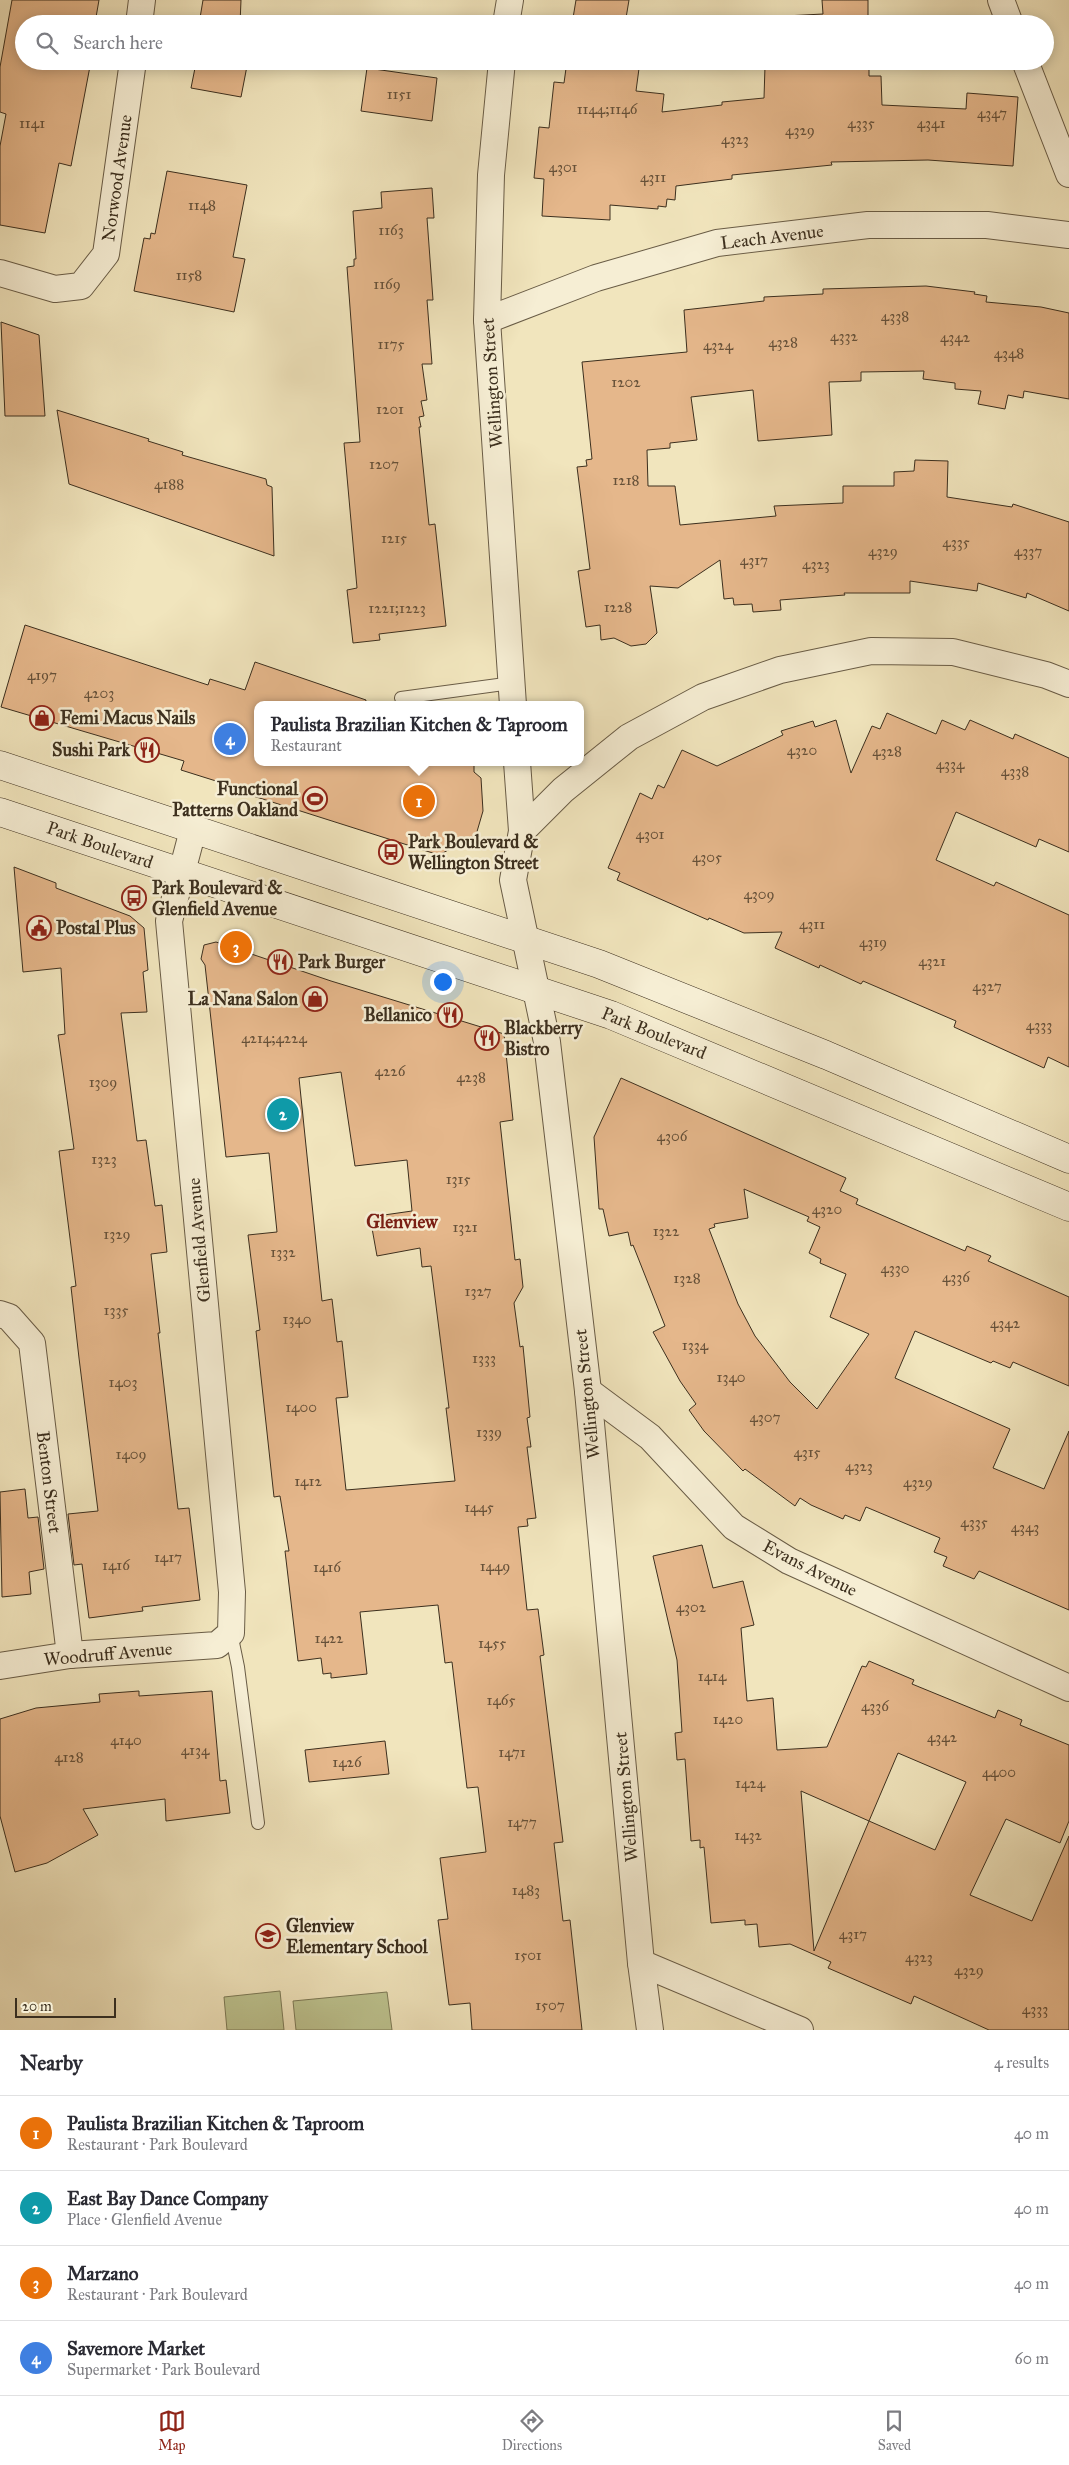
<!DOCTYPE html>
<meta charset="utf-8">
<style>
body{margin:0;font-family:"IM FELL Great Primer",serif;background:#f2f2f3;color:#2b2b33}
.scale{position:absolute;left:15px;bottom:12px;width:101px;box-sizing:border-box;padding-left:5px;border:2px solid #3c2f1e;border-top:0;font-size:14px;line-height:18px;white-space:nowrap;color:#3c2f1e;-webkit-text-stroke:4px #f6eed4;paint-order:stroke}
.you{position:absolute;left:442px;top:981px;width:18px;height:18px;margin:-12px;border:4px solid #fff;border-radius:50%;background:#1a73e8;box-shadow:0 0 0 8px #1a73e833}
.badge{display:grid;place-items:center;width:32px;height:32px;border-radius:50%;background:#8f2418;color:#fff;font-size:16px;font-weight:700}
.pin{position:absolute;translate:-50% -50%;border:2px solid #fff;box-shadow:0 1px 5px #0006}
.popup{position:absolute;left:254px;top:701px;width:330px;height:65px;box-sizing:border-box;display:grid;place-content:center;border-radius:10px;background:#fff;filter:drop-shadow(0 1px 4px #0005);font-size:16px;white-space:nowrap;color:#7c7c81}
.popup b{font-size:19px;color:#2b2b33}
.popup::after{content:'';position:absolute;left:50%;top:100%;margin-left:-10px;border:10px solid transparent;border-top-color:#fff}
.list{margin:0;padding:0;list-style:none}
h2{display:flex;justify-content:space-between;align-items:center;height:65px;margin:0;padding:0 20px;font-size:21px}
h2 small{font-size:16px;font-weight:400;color:#7c7c81}
.list li{display:grid;grid-template-columns:32px 1fr auto;gap:15px;align-items:center;box-sizing:border-box;height:75px;padding:0 20px;border-top:1px solid #e1e1e2}
.list b{display:block;font-size:19px;white-space:nowrap}
.list p{margin:0;font-size:16px;white-space:nowrap;color:#7c7c81}
.list em{font-size:16px;font-style:normal;color:#7c7c81}
.icon{flex:none;width:28px;height:28px;fill:none;stroke:currentColor;stroke-width:2;stroke-linecap:round;stroke-linejoin:round}
.map{position:relative;flex:none;width:1069px;height:2030px;overflow:hidden}
.search{position:absolute;background:#fff;box-shadow:0 2px 12px #0003;left:15px;right:15px;top:15px;height:55px;display:flex;align-items:center;gap:12px;box-sizing:border-box;padding:0 18px;border-radius:28px;color:#7c7c81;font-size:19px}
.sheet{height:365px;background:#fff}
nav{display:flex;justify-content:space-around;align-items:center;box-sizing:border-box;height:70px;border-top:1px solid #e1e1e2;background:#fff;font-size:14px;color:#7c7c81}
nav a{display:grid;justify-items:center;gap:2px}
nav .on{color:#8f2418}
.map>svg:first-child{display:block}
.green{fill:#bdc38f;stroke:#7c7956}
.building{fill:#e5b78b;stroke:#3c2f1e;fill-rule:evenodd}
.lines{fill:none;stroke-linecap:round;stroke-linejoin:round}
.service-casing{stroke:#695c46;stroke-width:14}
.minor-casing{stroke:#695c46;stroke-width:28}
.secondary-casing{stroke:#3c2f1e;stroke-width:29}
.service{stroke:#f6eed4;stroke-width:12}
.minor{stroke:#f6eed4;stroke-width:26}
.secondary{stroke:#f6eed4;stroke-width:28}
.labels{text-anchor:middle;dominant-baseline:central;stroke-width:5;stroke-linejoin:round;paint-order:stroke}
.number-label{font-size:15px;fill:#665139}
.street-label{font-size:18px;fill:#3c2f1e;stroke:#f6eed4}
.poi-label{font-size:18px;font-weight:bold;fill:#3c2f1e;stroke:#f6eed4;text-anchor:start}
.neighbourhood-label{font-size:19px;font-weight:bold;fill:#7a1f14;stroke:#f6eed4}
</style>
<div class="map">
<svg width="1069" height="2030" viewBox="0 0 1069 2030">
<rect width="100%" height="100%" fill="#f1e5bd"/>
<filter id="stains"><feTurbulence type="fractalNoise" baseFrequency=".004" numOctaves="4"/><feColorMatrix values="0 0 0 0 .2 0 0 0 0 .09 0 0 0 0 .02 0 0 0 .5 -.17"/></filter>
<radialGradient id="worn" r=".72"><stop offset=".6" stop-color="#630" stop-opacity="0"/><stop offset="1" stop-color="#630" stop-opacity=".3"/></radialGradient>
<g class="green">
<polygon points="280,1991 284,2030 227,2030 224,1997"/>
<polygon points="387,1992 392,2030 296,2030 293,2001"/>
</g>
<g class="building">
<polygon points="12,0 99,0 95,23 98,24 24,24 24,61 91,61 71,166 59,163 45,233 0,225 0,146 6,114 0,112 0,67"/>
<polygon points="203,0 241,0 240,24 199,24"/>
<polygon points="576,0 629,0 625,24 572,24"/>
<polygon points="822,0 868,0 868,24 786,24 785,16 823,14"/>
<polygon points="248,61 241,97 191,88 196,63 192,61"/>
<polygon points="567,61 640,61 636,91 664,94 662,112 722,105 722,102 764,98 765,66 789,65 788,61 869,61 869,76 881,76 882,105 966,109 967,93 1018,97 1013,166 928,160 831,162 832,165 732,175 732,179 676,186 675,200 667,199 666,207 658,206 658,209 610,205 610,220 542,216 544,179 534,178 539,127 549,128 554,82 564,83"/>
<polygon points="367,68 437,78 432,121 361,111"/>
<polygon points="167,171 247,185 233,257 245,259 234,312 134,291 144,238 150,239 151,233 155,234"/>
<polygon points="432,188 434,218 427,218 433,300 427,300 432,364 422,364 427,400 421,401 424,416 419,417 421,427 419,427 429,525 435,524 446,626 379,634 380,640 353,643 347,590 357,588 344,443 360,442 347,267 354,266 354,259 356,259 353,211 382,208 381,192"/>
<polygon points="926,286 975,292 974,294 987,296 986,302 1041,307 1069,313 1069,399 1024,391 1023,398 1008,395 1005,409 978,404 981,391 955,389 955,383 923,379 924,371 861,372 861,381 829,382 832,435 758,441 753,390 691,397 697,440 670,443 670,448 647,450 648,486 675,486 680,525 776,516 774,506 843,503 843,486 894,486 894,472 914,471 915,460 948,461 947,497 1012,507 1013,504 1069,522 1069,611 1027,593 1026,598 978,583 977,591 910,581 910,593 844,593 845,595 780,600 781,610 753,612 752,604 734,605 733,598 724,599 720,560 678,588 650,586 657,633 646,644 631,646 614,638 601,640 600,625 586,627 578,571 590,569 577,467 587,466 586,460 592,459 582,362 687,352 684,310 764,301 764,297 823,294 823,289"/>
<polygon points="1,322 39,335 45,416 5,416"/>
<polygon points="57,410 149,439 148,441 183,452 182,455 266,479 267,485 272,487 274,556 69,484"/>
<polygon points="25,625 208,685 210,679 245,690 255,662 366,700 365,705 258,705 258,762 474,762 474,772 481,778 483,811 476,835 439,855 250,795 251,792 181,770 184,761 1,707"/>
<polygon points="887,713 936,734 942,720 965,730 970,720 1013,739 1015,734 1069,758 1069,852 1039,839 1036,847 956,812 936,860 994,886 996,882 1069,915 1069,1067 1048,1057 1044,1068 954,1027 956,1021 863,981 861,984 820,965 819,968 775,948 782,932 744,933 709,918 708,920 617,880 620,873 608,868 640,793 652,799 658,785 664,788 682,750 717,766 783,735 781,731 813,721 815,727 836,720 851,773 872,726 880,729"/>
<polygon points="14,867 56,883 56,888 130,916 144,928 148,970 143,972 147,1012 121,1013 137,1141 146,1140 155,1206 162,1205 167,1252 151,1254 160,1333 158,1333 178,1509 189,1508 200,1600 142,1607 143,1611 89,1618 82,1564 74,1565 68,1514 98,1511 79,1358 71,1287 76,1286 59,1151 74,1149 58,1035 65,1034 61,968 23,972"/>
<path d="M216 942 331 981 504 1034 513 1120 500 1122 515 1260 520 1259 523 1287 514 1303 520 1347 523 1346 530 1417 527 1418 531 1447H527L536 1518 527 1519 528 1526 518 1527 527 1610 538 1609 544 1655 540 1656 563 1842 554 1843 563 1921 570 1920 582 2030H472L470 2003 449 2005 438 1920 448 1919 440 1858 486 1852 478 1787 467 1788 452 1662 445 1663 438 1605 360 1612 367 1674 331 1678V1673L323 1674 321 1658 298 1661 285 1551H289L280 1496 274 1497 256 1331 260 1330 248 1235 277 1232 269 1153 226 1157 205 965 201 959 204 945ZM341 1072 355 1166 407 1160 412 1211 370 1217 377 1256 420 1248 422 1267 431 1266 449 1408H446L455 1481 346 1490 336 1398 348 1397 342 1341 337 1342 332 1299 322 1301 299 1078Z"/>
<path d="M621 1078 846 1178 840 1191 858 1199 856 1204 965 1251 967 1246 991 1256 988 1261 1069 1297V1386L1013 1362 1010 1368 993 1361 991 1363 915 1331 895 1378 1010 1429 993 1468 1044 1489 1069 1431V1610L979 1571 974 1579 943 1566 947 1557 934 1552 940 1538 866 1507 860 1521 845 1515 843 1519 811 1505 800 1498 795 1506 745 1469 743 1471 704 1431 689 1410 696 1404 680 1381 653 1332 665 1326 633 1245 631 1246 628 1232 609 1236 603 1209H599L594 1137ZM744 1189 809 1217 807 1221 820 1227 809 1253 821 1259 820 1263 846 1274 830 1317 869 1334 817 1409 790 1382 755 1336 738 1304 709 1229 715 1227 714 1224 748 1218Z"/>
<polygon points="25,1489 28,1518 38,1517 44,1569 29,1572 31,1594 2,1597 0,1492"/>
<path d="M702 1545 713 1588 743 1581 754 1625 741 1628 747 1701 773 1698 777 1750 827 1747 862 1666 866 1667 869 1661 914 1680 912 1684 995 1718 998 1710 1022 1720 1020 1725 1069 1745V1821L1060 1843 1006 1819 970 1895 1032 1921 1069 1836V2030H989L914 1996 911 2004 828 1968 831 1962 790 1944 759 1947 757 1924 745 1925V1920L711 1923 704 1847 700 1848V1840L691 1841 685 1759 677 1760 675 1733 682 1732 677 1660 653 1556ZM898 1753 966 1782 935 1850 869 1821ZM801 1791 869 1821 814 1951Z"/>
<polygon points="139,1691 139,1696 212,1691 220,1781 226,1780 230,1813 166,1821 165,1799 83,1809 98,1835 47,1863 15,1872 0,1816 0,1719 36,1708 100,1702 99,1694"/>
<polygon points="385,1741 389,1774 309,1782 305,1750"/>
</g>
<g class="lines">
<defs>
<g id="service">
<polyline points="401,698 512,683"/>
<polyline points="231,1633 238,1667 258,1823"/>
</g>
<g id="minor">
<polyline points="1001,0 1010,24"/>
<polyline points="139,24 142,0"/>
<polyline points="506,24 510,0"/>
<polyline points="502,61 491,175 487,320 513,705"/>
<polyline points="1025,61 1069,174"/>
<polyline points="0,273 55,289 81,286 106,254 133,61"/>
<polyline points="487,320 596,278 717,243 868,225 987,225 1069,235"/>
<polyline points="517,762 522,831 513,880 547,1042 588,1391 641,1963 650,2030"/>
<polyline points="522,831 563,790 629,737 703,697 780,670 871,651 953,652 1046,675 1069,684"/>
<polyline points="0,1314 9,1317 32,1343 70,1655"/>
<polyline points="588,1391 650,1437 734,1527 789,1561 1069,1688"/>
<polyline points="0,1666 70,1655 217,1645 231,1633 232,1592 169,921 193,830"/>
<polyline points="641,1963 800,2030"/>
</g>
<g id="secondary">
<polyline points="0,765 599,964 826,1055 1069,1159"/>
<polyline points="0,812 611,1015 1069,1207"/>
</g>
</defs>
<use href="#service" class="service-casing"/>
<use href="#minor" class="minor-casing"/>
<use href="#secondary" class="secondary-casing"/>
<use href="#service" class="service"/>
<use href="#minor" class="minor"/>
<use href="#secondary" class="secondary"/>
</g>
<defs>
<symbol id="shop-ring" viewBox="-11 -11 22 22"><circle r="9.5" fill="#f6eed4" stroke="#8f2418" stroke-width="1.5"/><path d="M-5-2.5h2.3a2.7 3.5 0 0 1 5.4 0H5L5.5 6h-11ZM-1.5-2.5h3a1.5 2.3 0 0 0-3 0Z" fill="#8f2418"/></symbol>
<symbol id="restaurant-ring" viewBox="-11 -11 22 22"><circle r="9.5" fill="#f6eed4" stroke="#8f2418" stroke-width="1.5"/><path d="M-5-6h1v4h1v-4h1v4h1v-4h1v5L-1.5 .5V6h-2V.5L-5-1ZM5-6V6H3V1.5H1.5Q1.5-4 5-6Z" fill="#8f2418"/></symbol>
<symbol id="stadium-ring" viewBox="-11 -11 22 22"><circle r="9.5" fill="#f6eed4" stroke="#8f2418" stroke-width="1.5"/><path d="M0-5a6.5 5 0 1 0 0 10a6.5 5 0 1 0 0-10ZM-3.5-1.8h7v3.6h-7Z" fill="#8f2418"/></symbol>
<symbol id="bus-ring" viewBox="-11 -11 22 22"><circle r="9.5" fill="#f6eed4" stroke="#8f2418" stroke-width="1.5"/><path d="M-5-6H5V4H4V6H2V4H-2V6H-4V4H-5ZM-3.5-4V0h7V-4ZM-3.5 1.2v1.5H-2V1.2ZM2 1.2v1.5H3.5V1.2Z" fill="#8f2418"/></symbol>
<symbol id="civic-ring" viewBox="-11 -11 22 22"><circle r="9.5" fill="#f6eed4" stroke="#8f2418" stroke-width="1.5"/><path d="M-.6-6.5H3V-4.5H.6V-3L4-1V1h2V6H-6V1h2V-1L-.6-3ZM-1.2 2.5V6h2.4V2.5Z" fill="#8f2418"/></symbol>
<symbol id="school-ring" viewBox="-11 -11 22 22"><circle r="9.5" fill="#f6eed4" stroke="#8f2418" stroke-width="1.5"/><path d="M0-5L7-2L0 1L-7-2ZM-4 1L0 2.5L4 1V4Q0 6-4 4Z" fill="#8f2418"/></symbol>
</defs>
<g fill-rule="evenodd">
<use href="#shop-ring" x="28" y="704" width="28" height="28"/>
<use href="#restaurant-ring" x="133" y="736" width="28" height="28"/>
<use href="#stadium-ring" x="301" y="785" width="28" height="28"/>
<use href="#bus-ring" x="377" y="838" width="28" height="28"/>
<use href="#bus-ring" x="120" y="884" width="28" height="28"/>
<use href="#civic-ring" x="25" y="914" width="28" height="28"/>
<use href="#restaurant-ring" x="266" y="948" width="28" height="28"/>
<use href="#shop-ring" x="301" y="985" width="28" height="28"/>
<use href="#restaurant-ring" x="436" y="1001" width="28" height="28"/>
<use href="#restaurant-ring" x="473" y="1024" width="28" height="28"/>
<use href="#school-ring" x="254" y="1922" width="28" height="28"/>
</g>
<g class="labels">
<g class="number-label">
<text x="399" y="94">1151</text>
<text x="607" y="109">1144;1146</text>
<text x="992" y="113">4347</text>
<text x="32" y="123">1141</text>
<text x="861" y="123">4335</text>
<text x="931" y="123">4341</text>
<text x="800" y="130">4329</text>
<text x="735" y="139">4323</text>
<text x="563" y="167">4301</text>
<text x="653" y="177">4311</text>
<text x="202" y="205">1148</text>
<text x="391" y="230">1163</text>
<text x="189" y="275">1158</text>
<text x="387" y="284">1169</text>
<text x="895" y="316">4338</text>
<text x="844" y="336">4332</text>
<text x="955" y="337">4342</text>
<text x="783" y="342">4328</text>
<text x="391" y="344">1175</text>
<text x="718" y="345">4324</text>
<text x="1009" y="353">4348</text>
<text x="626" y="382">1202</text>
<text x="390" y="409">1201</text>
<text x="384" y="464">1207</text>
<text x="626" y="480">1218</text>
<text x="169" y="484">4188</text>
<text x="394" y="538">1215</text>
<text x="956" y="542">4335</text>
<text x="883" y="551">4329</text>
<text x="1028" y="551">4337</text>
<text x="754" y="560">4317</text>
<text x="816" y="564">4323</text>
<text x="618" y="607">1228</text>
<text x="397" y="608">1221;1223</text>
<text x="42" y="675">4197</text>
<text x="99" y="693">4203</text>
<text x="802" y="750">4320</text>
<text x="887" y="751">4328</text>
<text x="950" y="764">4334</text>
<text x="1015" y="771">4338</text>
<text x="650" y="834">4301</text>
<text x="707" y="857">4305</text>
<text x="759" y="894">4309</text>
<text x="812" y="924">4311</text>
<text x="873" y="942">4319</text>
<text x="932" y="961">4321</text>
<text x="987" y="986">4327</text>
<text x="1039" y="1025">4333</text>
<text x="274" y="1038">4214;4224</text>
<text x="390" y="1071">4226</text>
<text x="471" y="1077">4238</text>
<text x="103" y="1082">1309</text>
<text x="672" y="1136">4306</text>
<text x="104" y="1159">1323</text>
<text x="458" y="1179">1315</text>
<text x="827" y="1209">4320</text>
<text x="465" y="1227">1321</text>
<text x="666" y="1231">1322</text>
<text x="117" y="1234">1329</text>
<text x="283" y="1252">1332</text>
<text x="895" y="1268">4330</text>
<text x="956" y="1277">4336</text>
<text x="687" y="1278">1328</text>
<text x="478" y="1291">1327</text>
<text x="116" y="1310">1335</text>
<text x="297" y="1319">1340</text>
<text x="1005" y="1323">4342</text>
<text x="695" y="1345">1334</text>
<text x="484" y="1358">1333</text>
<text x="731" y="1377">1340</text>
<text x="123" y="1382">1403</text>
<text x="301" y="1407">1400</text>
<text x="765" y="1417">4307</text>
<text x="489" y="1432">1339</text>
<text x="807" y="1452">4315</text>
<text x="131" y="1454">1409</text>
<text x="859" y="1466">4323</text>
<text x="308" y="1481">1412</text>
<text x="918" y="1482">4329</text>
<text x="479" y="1507">1445</text>
<text x="974" y="1522">4335</text>
<text x="1025" y="1527">4343</text>
<text x="168" y="1557">1417</text>
<text x="116" y="1565">1416</text>
<text x="495" y="1566">1449</text>
<text x="327" y="1567">1416</text>
<text x="691" y="1607">4302</text>
<text x="329" y="1638">1422</text>
<text x="492" y="1643">1455</text>
<text x="712" y="1676">1414</text>
<text x="501" y="1700">1465</text>
<text x="875" y="1706">4336</text>
<text x="728" y="1719">1420</text>
<text x="942" y="1737">4342</text>
<text x="126" y="1740">4140</text>
<text x="195" y="1750">4134</text>
<text x="512" y="1752">1471</text>
<text x="69" y="1757">4128</text>
<text x="347" y="1762">1426</text>
<text x="999" y="1772">4400</text>
<text x="750" y="1783">1424</text>
<text x="522" y="1822">1477</text>
<text x="748" y="1835">1432</text>
<text x="526" y="1890">1483</text>
<text x="853" y="1934">4317</text>
<text x="528" y="1955">1501</text>
<text x="919" y="1957">4323</text>
<text x="969" y="1970">4329</text>
<text x="550" y="2005">1507</text>
<text x="1035" y="2009">4333</text>
</g>
<g class="street-label">
<text transform="translate(117 178) rotate(-82)">Norwood Avenue</text>
<text transform="translate(772 237) rotate(-7)">Leach Avenue</text>
<text transform="translate(492 383) rotate(-94)">Wellington Street</text>
<text transform="translate(100 845) rotate(19)">Park Boulevard</text>
<text transform="translate(654 1033) rotate(22)">Park Boulevard</text>
<text transform="translate(199 1240) rotate(-95)">Glenfield Avenue</text>
<text transform="translate(587 1394) rotate(-96)">Wellington Street</text>
<text transform="translate(49 1482) rotate(83)">Benton Street</text>
<text transform="translate(810 1568) rotate(27)">Evans Avenue</text>
<text transform="translate(108 1654) rotate(-5)">Woodruff Avenue</text>
<text transform="translate(626 1797) rotate(-95)">Wellington Street</text>
</g>
<g class="poi-label">
<text x="60" y="718">Femi Macus Nails</text>
<text x="130" y="750" text-anchor="end">Sushi Park</text>
<text x="298" y="789" text-anchor="end">Functional<tspan x="298" dy="21">Patterns Oakland</tspan></text>
<text x="408" y="842">Park Boulevard &amp;<tspan x="408" dy="21">Wellington Street</tspan></text>
<text x="152" y="888">Park Boulevard &amp;<tspan x="152" dy="21">Glenfield Avenue</tspan></text>
<text x="56" y="928">Postal Plus</text>
<text x="298" y="962">Park Burger</text>
<text x="298" y="999" text-anchor="end">La Nana Salon</text>
<text x="432" y="1015" text-anchor="end">Bellanico</text>
<text x="504" y="1028">Blackberry<tspan x="504" dy="21">Bistro</tspan></text>
<text x="286" y="1926">Glenview<tspan x="286" dy="21">Elementary School</tspan></text>
</g>
<g class="neighbourhood-label">
<text x="402" y="1221">Glenview</text>
</g>
</g>
<rect width="100%" height="100%" filter="url(#stains)"/>
<rect width="100%" height="100%" fill="url(#worn)"/>
</svg>
<div class="scale">20 m</div>
<div class="you"></div>
<div class="pin badge" style="left:419px;top:801px;background:#e8710a">1</div>
<div class="popup"><b>Paulista Brazilian Kitchen &amp; Taproom</b>Restaurant</div>
<div class="pin badge" style="left:283px;top:1114px;background:#0f9aa8">2</div>
<div class="pin badge" style="left:236px;top:947px;background:#e8710a">3</div>
<div class="pin badge" style="left:230px;top:739px;background:#3f7fe0">4</div>
<div class="search"><svg class="icon" aria-label="search" viewBox="0 0 24 24"><circle cx="10" cy="10" r="6"/><path d="M15 15l6 6"/></svg>Search here</div>
</div>
<section class="sheet">
<h2>Nearby<small>4 results</small></h2>
<ul class="list">
<li><span class="badge" style="background:#e8710a">1</span><div><b>Paulista Brazilian Kitchen &amp; Taproom</b><p>Restaurant · Park Boulevard</p></div><em>40 m</em></li>
<li><span class="badge" style="background:#0f9aa8">2</span><div><b>East Bay Dance Company</b><p>Place · Glenfield Avenue</p></div><em>40 m</em></li>
<li><span class="badge" style="background:#e8710a">3</span><div><b>Marzano</b><p>Restaurant · Park Boulevard</p></div><em>40 m</em></li>
<li><span class="badge" style="background:#3f7fe0">4</span><div><b>Savemore Market</b><p>Supermarket · Park Boulevard</p></div><em>60 m</em></li>
</ul>
</section>
<nav>
<a class="on"><svg class="icon" aria-label="map" viewBox="0 0 24 24"><path d="M3 6l6-2 6 2 6-2v14l-6 2-6-2-6 2zM9 4v14M15 6v14"/></svg>Map</a>
<a><svg class="icon" aria-label="directions" viewBox="0 0 24 24"><path d="M12 3l9 9-9 9-9-9zM9 14v-3h6M13 9l2 2-2 2"/></svg>Directions</a>
<a><svg class="icon" aria-label="saved" viewBox="0 0 24 24"><path d="M7 4h10v16l-5-4-5 4z"/></svg>Saved</a>
</nav>
